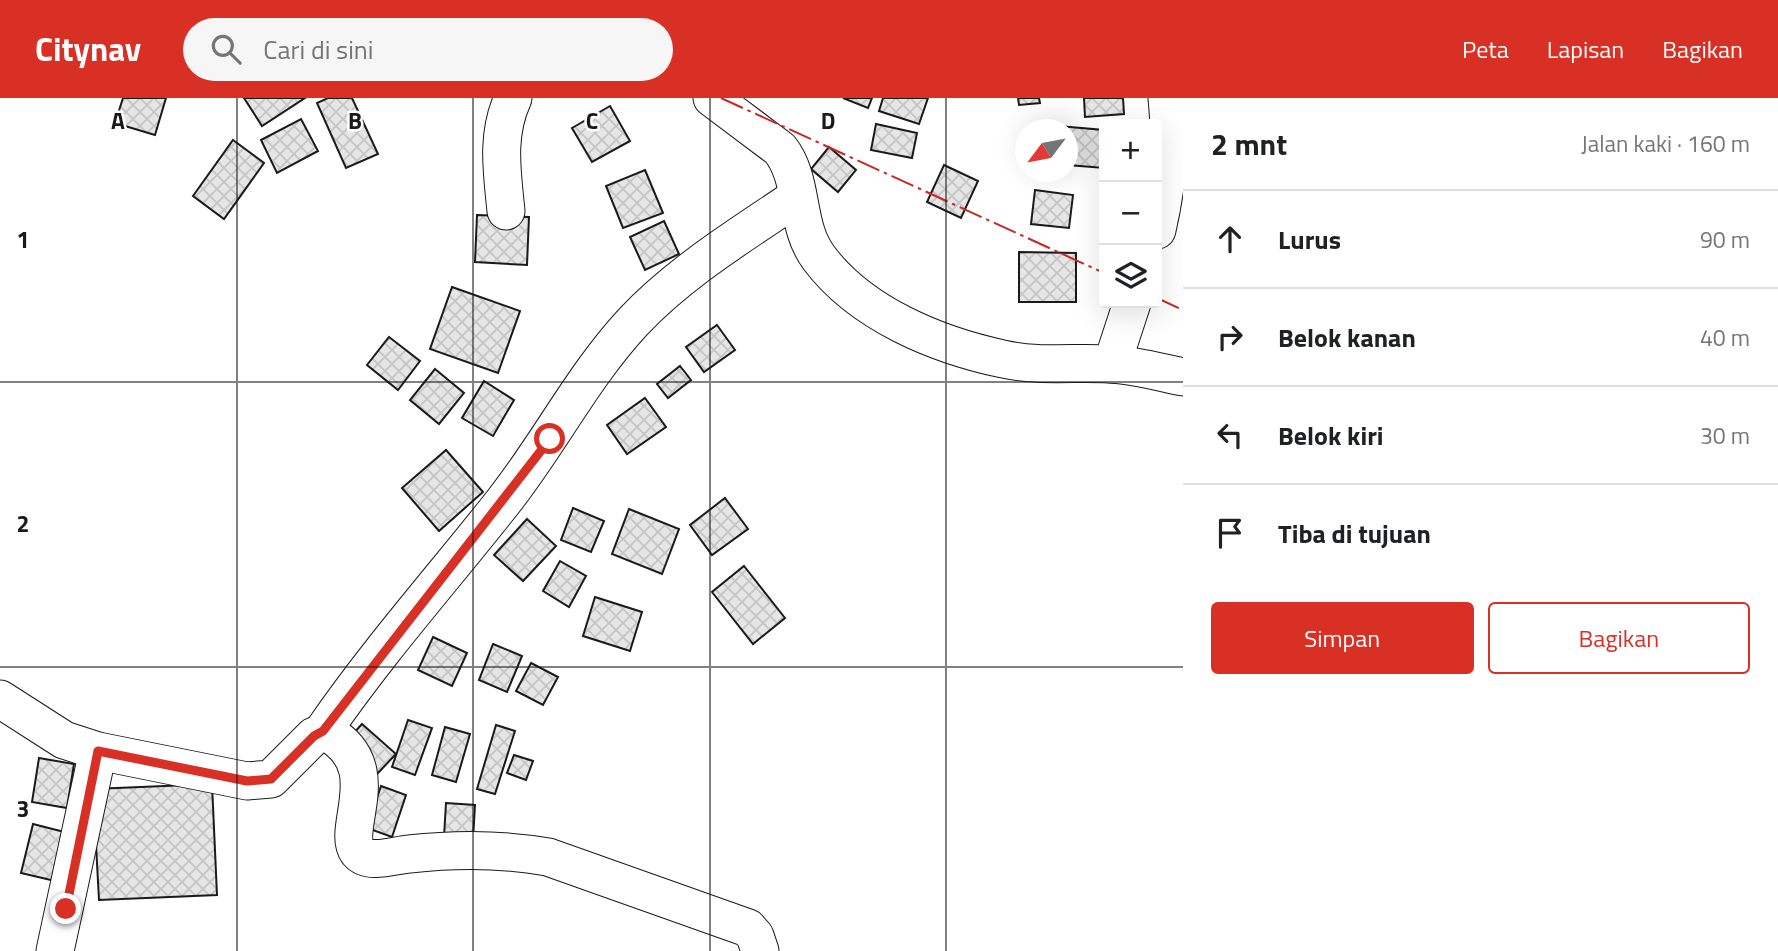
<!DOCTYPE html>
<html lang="id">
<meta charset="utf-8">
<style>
body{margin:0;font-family:"Titillium Web",sans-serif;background:#f6f6f6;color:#202124}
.controls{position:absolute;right:21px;top:21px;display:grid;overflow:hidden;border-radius:7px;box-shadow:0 7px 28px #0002}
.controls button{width:63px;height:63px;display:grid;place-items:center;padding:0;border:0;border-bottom:2px solid #e0e0e0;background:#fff;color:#202124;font:35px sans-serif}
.compass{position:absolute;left:1015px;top:21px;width:63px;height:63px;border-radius:50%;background:#fff;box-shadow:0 7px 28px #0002;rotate:238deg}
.stop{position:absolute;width:21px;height:21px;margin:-16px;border:5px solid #d93025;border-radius:50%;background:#fff}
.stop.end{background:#d93025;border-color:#fff;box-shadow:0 2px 7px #0008}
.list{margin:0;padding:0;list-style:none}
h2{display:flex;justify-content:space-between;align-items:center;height:91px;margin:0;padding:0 28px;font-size:30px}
h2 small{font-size:23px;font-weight:400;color:#757577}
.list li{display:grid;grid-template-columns:46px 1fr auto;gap:21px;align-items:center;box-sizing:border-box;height:98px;padding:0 28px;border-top:2px solid #e0e0e0}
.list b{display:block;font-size:26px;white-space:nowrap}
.list em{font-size:23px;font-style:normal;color:#757577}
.actions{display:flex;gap:14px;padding:21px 28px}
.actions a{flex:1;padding:16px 0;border:2px solid #d93025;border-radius:7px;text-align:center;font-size:24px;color:#d93025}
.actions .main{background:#d93025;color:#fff}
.icon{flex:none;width:38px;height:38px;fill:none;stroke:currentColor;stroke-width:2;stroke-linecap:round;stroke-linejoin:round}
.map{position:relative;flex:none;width:1183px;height:853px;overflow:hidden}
header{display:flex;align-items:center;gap:42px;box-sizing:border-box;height:98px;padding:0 35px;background:#d93025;color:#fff}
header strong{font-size:33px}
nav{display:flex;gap:38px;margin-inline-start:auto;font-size:24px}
.search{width:490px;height:63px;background:#f6f6f6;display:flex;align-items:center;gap:18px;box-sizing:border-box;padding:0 24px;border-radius:38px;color:#757577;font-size:26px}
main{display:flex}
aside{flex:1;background:#fff}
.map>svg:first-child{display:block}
.building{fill:url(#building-cross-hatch);stroke:#1a1a1a;stroke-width:2}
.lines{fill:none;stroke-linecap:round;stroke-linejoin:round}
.minor-casing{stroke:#1a1a1a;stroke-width:39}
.minor{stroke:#fff;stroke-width:37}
.power{stroke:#c62828;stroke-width:2;stroke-dasharray:24 5 3.5 5;stroke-linecap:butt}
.route{stroke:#d93025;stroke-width:9}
.grid{fill:none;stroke:#1a1a1a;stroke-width:2;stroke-opacity:0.55}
.grid-label{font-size:23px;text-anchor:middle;font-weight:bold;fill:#1a1a1a;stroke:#fff;stroke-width:5;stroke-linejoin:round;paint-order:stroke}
</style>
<header>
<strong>Citynav</strong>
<div class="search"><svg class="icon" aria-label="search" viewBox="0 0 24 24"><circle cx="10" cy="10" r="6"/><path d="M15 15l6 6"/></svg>Cari di sini</div>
<nav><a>Peta</a><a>Lapisan</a><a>Bagikan</a></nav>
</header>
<main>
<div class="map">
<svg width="1183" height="853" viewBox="0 0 1183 853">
<defs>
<pattern id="building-cross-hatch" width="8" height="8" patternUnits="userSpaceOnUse" patternTransform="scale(1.75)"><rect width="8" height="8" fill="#e6e6e6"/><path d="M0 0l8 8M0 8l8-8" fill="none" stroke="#c5c5c5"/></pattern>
</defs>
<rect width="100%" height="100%" fill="#fff"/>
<g class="building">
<polygon points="123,0 166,0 155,37 115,25"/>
<polygon points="244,0 305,0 262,28"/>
<polygon points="328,0 352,0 378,56 346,70 317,5"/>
<polygon points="843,0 872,0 868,10"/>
<polygon points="883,0 928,0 919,26 879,13"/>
<polygon points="1018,0 1039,0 1040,5 1019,7"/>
<polygon points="1084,0 1123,0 1124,16 1085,19"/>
<polygon points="610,8 630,43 592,64 572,30"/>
<polygon points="301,21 318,53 277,75 261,42"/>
<polygon points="876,26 917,35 912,60 871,52"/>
<polygon points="1058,28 1104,32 1104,70 1068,67 1068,32 1058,32"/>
<polygon points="233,42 264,65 224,121 193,98"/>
<polygon points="829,49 856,72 838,94 811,71"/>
<polygon points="944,67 978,83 961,120 927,104"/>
<polygon points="645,72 663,115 623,130 606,88"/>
<polygon points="1035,92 1073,97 1069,130 1031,126"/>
<polygon points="477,117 529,119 527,167 475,164"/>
<polygon points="664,123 679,156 645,172 630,139"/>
<polygon points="1019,154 1076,155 1076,204 1019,204"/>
<polygon points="452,189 520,213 498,275 430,251"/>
<polygon points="717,227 735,252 704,274 686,249"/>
<polygon points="389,239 420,263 398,292 367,267"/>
<polygon points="680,268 691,282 668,300 657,286"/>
<polygon points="435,271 464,295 439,326 410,302"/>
<polygon points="484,283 514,302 493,338 462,320"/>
<polygon points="645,300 666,329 627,356 607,327"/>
<polygon points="446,352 483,394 439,433 402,390"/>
<polygon points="725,400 748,431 712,457 690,427"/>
<polygon points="573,410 604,423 591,454 561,442"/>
<polygon points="629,411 679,431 662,476 612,456"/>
<polygon points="527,421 556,448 523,483 494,457"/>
<polygon points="560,463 586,478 569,509 543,493"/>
<polygon points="744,468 785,520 753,546 712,494"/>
<polygon points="595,499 642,514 630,553 583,538"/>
<polygon points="433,539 467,555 452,588 418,572"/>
<polygon points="493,546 522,558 507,594 479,582"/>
<polygon points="531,565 558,579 543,607 516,593"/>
<polygon points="408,622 432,630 415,677 392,669"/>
<polygon points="362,626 396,656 377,676 344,646"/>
<polygon points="496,627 515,633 495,696 477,691"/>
<polygon points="445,629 470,636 456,684 432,677"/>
<polygon points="514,657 533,663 526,682 507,675"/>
<polygon points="39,660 74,666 67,710 32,704"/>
<polygon points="212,686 217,797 99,802 93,691"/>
<polygon points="381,688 406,697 392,739 367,730"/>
<polygon points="446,705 475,707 473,741 444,739"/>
<polygon points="33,726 80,738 68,786 21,775"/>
</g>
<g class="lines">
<defs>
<g id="minor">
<path d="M712 0 780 51C805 83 794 127 819 160 861 216 937 247 1003 261 1038 269 1074 264 1109 266 1134 267 1159 274 1183 279"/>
<path d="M506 113C502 73 496 37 513 0"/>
<path d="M1157 132C1167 88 1172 45 1167 0"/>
<polyline points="1112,266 1132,205"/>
<path d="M0 601 64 642 98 653 247 683 271 681 314 638 326 634C389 668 340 730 358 754 369 767 395 757 409 756 455 751 503 751 548 759L748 830 755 838 760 853"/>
<path d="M323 633C378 553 443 480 503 404 549 346 582 279 633 224 680 174 741 137 797 99"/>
<polyline points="55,853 98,653"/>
</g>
</defs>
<use href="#minor" class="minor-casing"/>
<use href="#minor" class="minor"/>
<g class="power">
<polyline points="721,0 1104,175"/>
<polyline points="1157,200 1183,212"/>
</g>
</g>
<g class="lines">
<polyline class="route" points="66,811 98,653 247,683 271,681 314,638 323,633 550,341"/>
</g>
<path class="grid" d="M237 0V853M473 0V853M710 0V853M946 0V853M0 284H1183M0 569H1183"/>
<g class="grid-label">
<text x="118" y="31">A</text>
<text x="355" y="31">B</text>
<text x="592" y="31">C</text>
<text x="828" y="31">D</text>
<text x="23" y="150">1</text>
<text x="23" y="434">2</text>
<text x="23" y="719">3</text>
</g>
</svg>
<div class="controls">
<button>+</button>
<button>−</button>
<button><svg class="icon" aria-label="layers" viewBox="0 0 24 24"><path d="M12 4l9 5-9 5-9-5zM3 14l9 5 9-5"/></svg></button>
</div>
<svg class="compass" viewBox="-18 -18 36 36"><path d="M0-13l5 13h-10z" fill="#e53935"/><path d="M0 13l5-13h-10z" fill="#757577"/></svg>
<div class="stop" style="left:550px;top:341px"></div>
<div class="stop end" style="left:66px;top:811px"></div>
</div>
<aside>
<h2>2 mnt<small>Jalan kaki · 160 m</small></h2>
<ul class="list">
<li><svg class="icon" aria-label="ahead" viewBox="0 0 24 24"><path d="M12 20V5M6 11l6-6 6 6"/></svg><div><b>Lurus</b></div><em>90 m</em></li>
<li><svg class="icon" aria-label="right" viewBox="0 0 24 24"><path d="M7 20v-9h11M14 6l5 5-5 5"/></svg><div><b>Belok kanan</b></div><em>40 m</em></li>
<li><svg class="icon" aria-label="left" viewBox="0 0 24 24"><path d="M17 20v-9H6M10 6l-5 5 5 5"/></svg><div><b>Belok kiri</b></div><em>30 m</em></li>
<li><svg class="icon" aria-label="arrive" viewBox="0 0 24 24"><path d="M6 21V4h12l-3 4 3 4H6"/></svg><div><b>Tiba di tujuan</b></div></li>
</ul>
<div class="actions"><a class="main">Simpan</a><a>Bagikan</a></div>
</aside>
</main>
